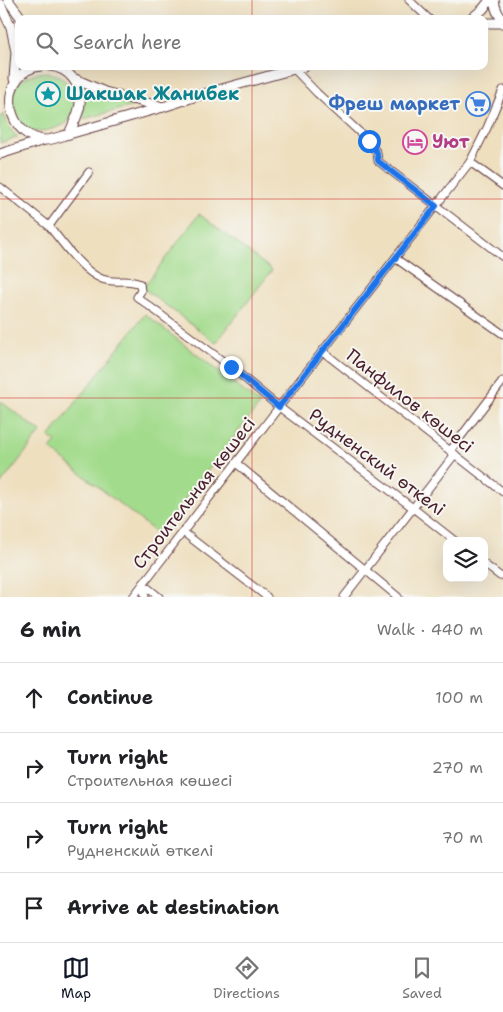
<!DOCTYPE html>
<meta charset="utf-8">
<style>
body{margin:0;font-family:"Shantell Sans",sans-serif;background:#f2f2f2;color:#202124}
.controls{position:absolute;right:15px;bottom:15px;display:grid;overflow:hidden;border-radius:10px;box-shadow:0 5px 20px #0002}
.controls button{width:45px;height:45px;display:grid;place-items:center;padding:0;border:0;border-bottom:1px solid #e0e0e0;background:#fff;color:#202124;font:25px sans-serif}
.stop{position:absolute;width:15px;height:15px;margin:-11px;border:4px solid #1a73e8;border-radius:50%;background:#fff}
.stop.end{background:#1a73e8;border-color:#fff;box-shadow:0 1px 5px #0008}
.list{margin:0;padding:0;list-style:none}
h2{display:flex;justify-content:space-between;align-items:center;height:65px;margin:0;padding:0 20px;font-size:21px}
h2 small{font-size:16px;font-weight:400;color:#757577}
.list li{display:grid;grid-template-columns:32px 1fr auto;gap:15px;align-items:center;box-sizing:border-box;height:70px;padding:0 20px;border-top:1px solid #e0e0e0}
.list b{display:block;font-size:19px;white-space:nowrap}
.list p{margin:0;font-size:16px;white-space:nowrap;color:#757577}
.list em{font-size:16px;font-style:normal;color:#757577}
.icon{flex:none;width:28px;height:28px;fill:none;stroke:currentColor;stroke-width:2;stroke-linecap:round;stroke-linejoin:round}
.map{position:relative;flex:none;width:503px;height:597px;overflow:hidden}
.search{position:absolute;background:#fff;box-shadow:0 5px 20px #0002;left:15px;right:15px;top:15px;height:55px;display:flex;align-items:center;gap:12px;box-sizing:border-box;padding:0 18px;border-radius:10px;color:#757577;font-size:19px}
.sheet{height:345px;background:#fff}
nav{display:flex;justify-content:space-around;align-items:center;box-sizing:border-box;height:70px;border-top:1px solid #e0e0e0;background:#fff;font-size:14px;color:#757577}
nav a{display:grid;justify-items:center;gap:2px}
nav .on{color:#111827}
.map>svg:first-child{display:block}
.green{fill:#a3db8c;stroke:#767d5c}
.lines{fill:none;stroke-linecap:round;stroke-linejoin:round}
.minor-casing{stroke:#633c41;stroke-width:9}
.major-casing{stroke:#633c41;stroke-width:11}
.minor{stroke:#fff;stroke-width:7}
.major{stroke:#fff;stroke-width:9}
.route{stroke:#1a73e8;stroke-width:6}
.grid{fill:none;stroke:#d62828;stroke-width:1;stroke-opacity:0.55}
.labels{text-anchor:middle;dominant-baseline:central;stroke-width:4;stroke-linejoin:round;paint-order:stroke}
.culture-label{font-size:18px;font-weight:bold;fill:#0d838f;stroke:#f6f6f2;text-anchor:start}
.shop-label{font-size:18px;font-weight:bold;fill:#366cbe;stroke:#f6f6f2;text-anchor:end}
.hotel-label{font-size:18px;font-weight:bold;fill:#b23c85;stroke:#f6f6f2;text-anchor:start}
.street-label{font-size:18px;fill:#4a1f2b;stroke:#f6f6f2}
</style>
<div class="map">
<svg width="503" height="597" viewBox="0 0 503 597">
<rect width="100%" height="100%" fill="#f6f6f2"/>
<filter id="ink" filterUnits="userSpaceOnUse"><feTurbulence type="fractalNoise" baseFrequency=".02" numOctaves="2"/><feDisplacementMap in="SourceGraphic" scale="10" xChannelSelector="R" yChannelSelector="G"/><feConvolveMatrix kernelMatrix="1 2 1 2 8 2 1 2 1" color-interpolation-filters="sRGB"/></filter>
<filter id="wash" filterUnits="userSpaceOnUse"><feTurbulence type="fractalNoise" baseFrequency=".0096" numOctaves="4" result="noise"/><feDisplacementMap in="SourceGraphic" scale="20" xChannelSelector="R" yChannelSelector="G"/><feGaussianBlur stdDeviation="1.12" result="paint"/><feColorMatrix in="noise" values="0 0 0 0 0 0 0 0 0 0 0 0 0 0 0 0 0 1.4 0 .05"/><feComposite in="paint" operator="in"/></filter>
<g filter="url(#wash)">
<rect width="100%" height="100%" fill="#eedfbf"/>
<g class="green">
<path d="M46 72C49 73 54 74 57 75 73 83 80 106 69 121 65 125 60 126 55 128 40 133 22 136 18 116 16 110 12 100 13 94 16 79 33 73 46 72Z"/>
<polygon points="85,91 100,97 134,106 83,119"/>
<path d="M3 114C6 124 10 130 18 137L0 143V117Z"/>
<polygon points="199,214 272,270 216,343 143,288"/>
<polygon points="145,314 260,404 158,534 50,449 56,442 49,437"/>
<polygon points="0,401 41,432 0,485"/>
</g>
</g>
<g filter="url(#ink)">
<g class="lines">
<defs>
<g id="minor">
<polyline points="409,0 429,19"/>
<polyline points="294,69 317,93 369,141 377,153 378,161 503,257"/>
<polyline points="470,162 503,186"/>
<polyline points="0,187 49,226 89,172"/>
<path d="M49 226C62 242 83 272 102 279 115 284 126 278 140 284L141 291 137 297 231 367 279 407 413 508 455 541"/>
<polyline points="395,258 503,334"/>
<polyline points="322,351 503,492"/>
<polyline points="450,451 503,381"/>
<polyline points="236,463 398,597"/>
<polyline points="183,532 267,597"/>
<polyline points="484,564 500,576"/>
<polyline points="143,584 159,597"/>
<polyline points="143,584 145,597"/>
<polyline points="133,597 279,407 470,162 487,128 503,90"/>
<polyline points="344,597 455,454"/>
</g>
<g id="major">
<polyline points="8,0 22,19"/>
<path d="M494 0C495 8 497 14 503 20"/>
<polyline points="0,4 11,27 16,52 14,79"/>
<polyline points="471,19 483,9 490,0"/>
<polyline points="484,23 503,23"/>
<path d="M41 66C0 70 0 133 43 140 50 141 61 136 69 134 73 124 79 114 80 104 82 84 69 68 50 66"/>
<polyline points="73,78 105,92 163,107"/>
<polyline points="69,134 163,107 200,95 305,66"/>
<polyline points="0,154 44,140"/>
</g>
</defs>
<use href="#minor" class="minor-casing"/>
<use href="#major" class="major-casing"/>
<use href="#minor" class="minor"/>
<use href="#major" class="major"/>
</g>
</g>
<g class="lines" filter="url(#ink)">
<polyline class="route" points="231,367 279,407 436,206 378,161 377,153 369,141"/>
</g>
<path class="grid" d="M252 0V19M252 66V597M0 199H503M0 398H503"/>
<defs>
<symbol id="sight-ring" viewBox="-11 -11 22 22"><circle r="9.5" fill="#f6f6f2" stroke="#0f9aa8" stroke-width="1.5"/><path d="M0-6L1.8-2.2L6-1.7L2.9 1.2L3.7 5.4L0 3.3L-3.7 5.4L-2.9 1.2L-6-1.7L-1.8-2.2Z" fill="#0f9aa8"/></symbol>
<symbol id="supermarket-ring" viewBox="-11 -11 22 22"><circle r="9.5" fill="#f6f6f2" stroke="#3f7fe0" stroke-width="1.5"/><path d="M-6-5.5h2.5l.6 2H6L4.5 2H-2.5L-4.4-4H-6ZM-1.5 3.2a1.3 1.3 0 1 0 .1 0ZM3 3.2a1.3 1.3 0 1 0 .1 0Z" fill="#3f7fe0"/></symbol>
<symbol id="hotel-ring" viewBox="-11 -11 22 22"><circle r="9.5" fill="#f6f6f2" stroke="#d1479c" stroke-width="1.5"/><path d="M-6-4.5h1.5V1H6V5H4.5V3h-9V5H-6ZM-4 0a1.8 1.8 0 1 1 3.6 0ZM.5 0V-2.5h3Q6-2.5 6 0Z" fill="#d1479c"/></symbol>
</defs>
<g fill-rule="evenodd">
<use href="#sight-ring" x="34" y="80" width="28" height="28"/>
<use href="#supermarket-ring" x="464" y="90" width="28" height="28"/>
<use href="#hotel-ring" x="401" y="128" width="28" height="28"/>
</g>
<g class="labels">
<g class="culture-label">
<text x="66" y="94">Шакшак Жанибек</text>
</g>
<g class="shop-label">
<text x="460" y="104">Фреш маркет</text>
</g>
<g class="hotel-label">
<text x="432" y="142">Уют</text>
</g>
<g class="street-label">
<text transform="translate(410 401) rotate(38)">Панфилов көшесі</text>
<text transform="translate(377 462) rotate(37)">Рудненский өткелі</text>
<text transform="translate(194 493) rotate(-52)">Строительная көшесі</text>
</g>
</g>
</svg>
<div class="controls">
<button><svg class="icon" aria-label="layers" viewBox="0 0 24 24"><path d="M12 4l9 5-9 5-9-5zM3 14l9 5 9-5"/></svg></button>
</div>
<div class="stop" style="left:369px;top:141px"></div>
<div class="stop end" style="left:231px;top:367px"></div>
<div class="search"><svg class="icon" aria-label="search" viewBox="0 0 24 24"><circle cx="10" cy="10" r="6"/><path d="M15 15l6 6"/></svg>Search here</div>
</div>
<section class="sheet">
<h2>6 min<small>Walk · 440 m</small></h2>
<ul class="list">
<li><svg class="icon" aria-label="ahead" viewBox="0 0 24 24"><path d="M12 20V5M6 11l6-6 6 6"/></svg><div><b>Continue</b></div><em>100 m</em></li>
<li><svg class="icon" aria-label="right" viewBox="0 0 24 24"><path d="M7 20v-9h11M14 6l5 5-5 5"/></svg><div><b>Turn right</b><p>Строительная көшесі</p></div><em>270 m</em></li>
<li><svg class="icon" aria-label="right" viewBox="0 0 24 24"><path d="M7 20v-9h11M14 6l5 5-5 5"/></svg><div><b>Turn right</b><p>Рудненский өткелі</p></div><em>70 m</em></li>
<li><svg class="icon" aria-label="arrive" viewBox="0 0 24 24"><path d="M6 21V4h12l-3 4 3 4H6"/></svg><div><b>Arrive at destination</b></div></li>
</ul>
</section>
<nav>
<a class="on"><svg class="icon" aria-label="map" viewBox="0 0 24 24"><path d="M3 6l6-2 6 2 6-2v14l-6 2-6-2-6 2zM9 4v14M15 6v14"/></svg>Map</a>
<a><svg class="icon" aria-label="directions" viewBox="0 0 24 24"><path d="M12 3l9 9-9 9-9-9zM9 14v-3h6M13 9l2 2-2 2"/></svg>Directions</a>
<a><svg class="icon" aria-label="saved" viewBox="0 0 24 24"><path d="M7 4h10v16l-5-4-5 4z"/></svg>Saved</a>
</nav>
